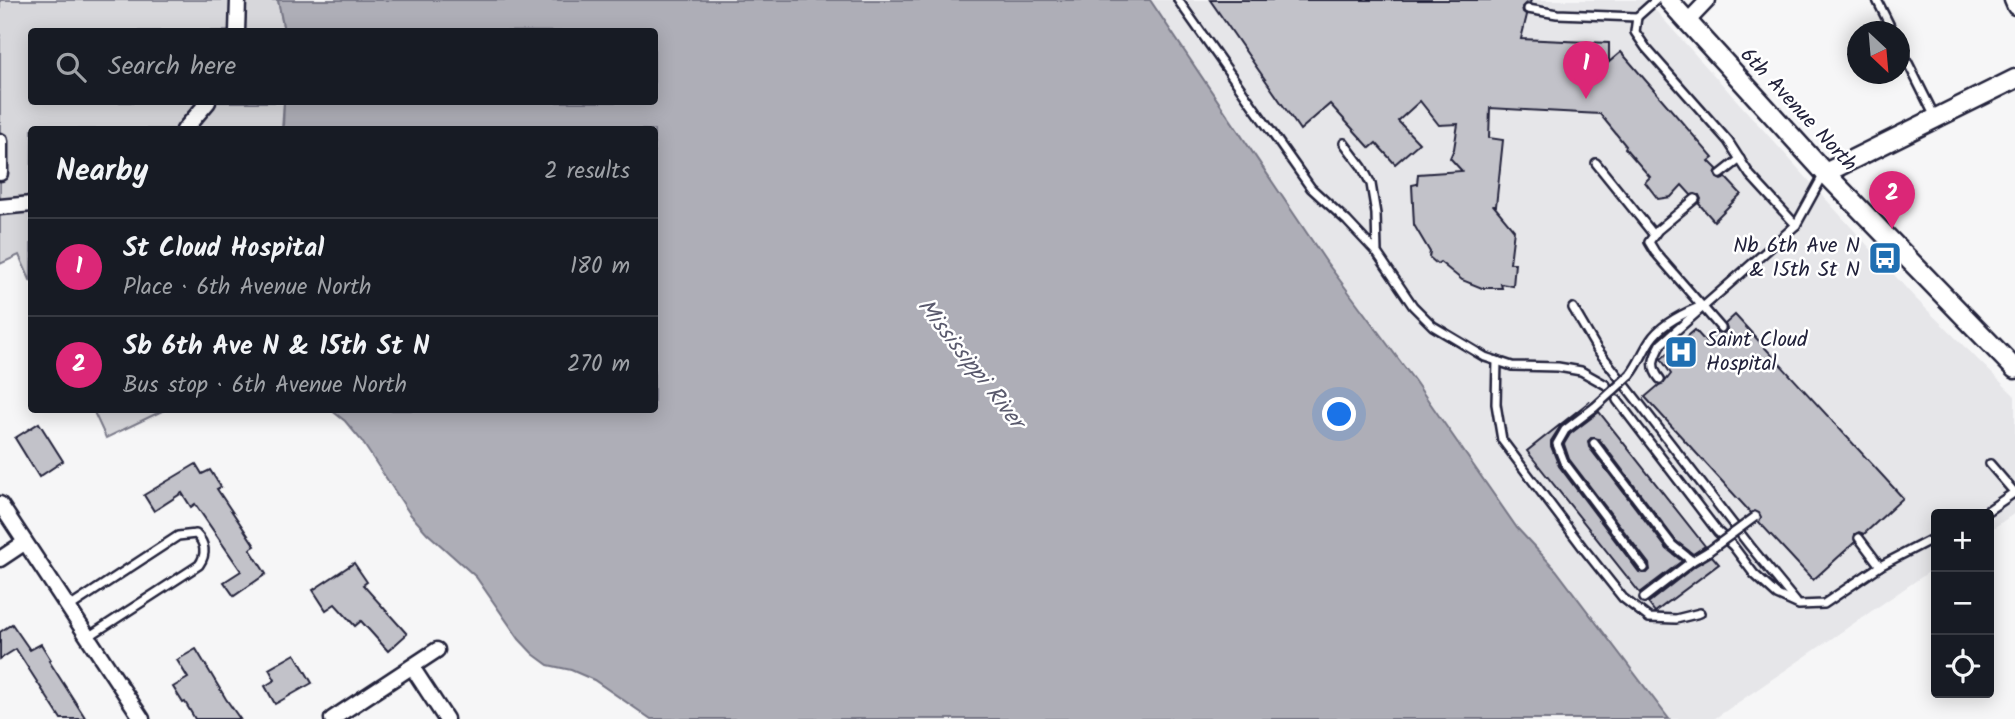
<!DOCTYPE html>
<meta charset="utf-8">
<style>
body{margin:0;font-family:Kalam,sans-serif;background:#242831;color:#f1f3f6}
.controls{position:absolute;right:21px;bottom:21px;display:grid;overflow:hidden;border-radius:7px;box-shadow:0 4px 18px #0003}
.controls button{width:63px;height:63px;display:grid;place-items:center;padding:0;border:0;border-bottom:2px solid #363941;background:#171b24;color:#f1f3f6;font:35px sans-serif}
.compass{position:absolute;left:1847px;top:21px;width:63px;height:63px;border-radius:50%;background:#171b24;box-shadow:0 4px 18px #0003;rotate:154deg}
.you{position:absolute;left:1340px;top:415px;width:24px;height:24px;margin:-18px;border:5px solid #fff;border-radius:50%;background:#1a73e8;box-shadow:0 0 0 10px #1a73e833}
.badge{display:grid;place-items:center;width:46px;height:46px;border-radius:50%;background:#db2777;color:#fff;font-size:23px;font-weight:700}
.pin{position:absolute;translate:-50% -58px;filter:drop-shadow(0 2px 4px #0008)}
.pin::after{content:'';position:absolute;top:37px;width:24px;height:21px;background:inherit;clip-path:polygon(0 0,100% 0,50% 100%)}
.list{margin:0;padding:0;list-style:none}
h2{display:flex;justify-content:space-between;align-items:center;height:91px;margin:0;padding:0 28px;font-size:30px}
h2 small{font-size:23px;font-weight:400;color:#9ea1a6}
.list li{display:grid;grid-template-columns:46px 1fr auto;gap:21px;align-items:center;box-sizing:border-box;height:98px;padding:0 28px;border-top:2px solid #363941}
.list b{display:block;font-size:26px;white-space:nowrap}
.list p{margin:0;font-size:23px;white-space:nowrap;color:#9ea1a6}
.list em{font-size:23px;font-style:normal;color:#9ea1a6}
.icon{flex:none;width:38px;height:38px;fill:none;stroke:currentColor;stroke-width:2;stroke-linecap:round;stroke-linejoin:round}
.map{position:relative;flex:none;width:2015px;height:719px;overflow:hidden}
.search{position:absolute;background:#171b24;box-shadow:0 4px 18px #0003;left:28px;top:28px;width:630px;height:77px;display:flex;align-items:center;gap:18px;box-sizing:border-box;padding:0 24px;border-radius:7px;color:#9ea1a6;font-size:26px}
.panel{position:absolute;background:#171b24;box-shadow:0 4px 18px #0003;left:28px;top:126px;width:630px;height:287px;border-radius:7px}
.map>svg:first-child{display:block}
.built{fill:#e6e6e9}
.green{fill:#d7d7db;stroke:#7c7c8b;stroke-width:2}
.water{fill:#aeaeb7;stroke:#767685;stroke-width:2}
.building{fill:#c2c2c9;stroke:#22223b;stroke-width:2}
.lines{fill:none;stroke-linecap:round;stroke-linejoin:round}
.service-casing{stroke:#22223b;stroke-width:12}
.minor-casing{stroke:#22223b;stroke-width:19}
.tertiary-casing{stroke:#22223b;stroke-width:23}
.service{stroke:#fff;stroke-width:7}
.minor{stroke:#fff;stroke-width:14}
.tertiary{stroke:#fff;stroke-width:18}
.service-bridge-casing{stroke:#22223b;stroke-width:12;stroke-linecap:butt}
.service-bridge{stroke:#fff;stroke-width:7}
.labels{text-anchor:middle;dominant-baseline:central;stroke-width:5;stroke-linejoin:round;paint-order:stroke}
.street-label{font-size:21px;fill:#22223b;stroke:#fff}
.poi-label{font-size:21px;fill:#22223b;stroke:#fff;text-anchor:end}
.water-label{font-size:23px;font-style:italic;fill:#5a5a6d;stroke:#fff}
</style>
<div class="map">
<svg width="2015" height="719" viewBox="0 0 2015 719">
<rect width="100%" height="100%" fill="#f6f6f7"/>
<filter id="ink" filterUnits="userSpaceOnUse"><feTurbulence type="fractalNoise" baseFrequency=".0143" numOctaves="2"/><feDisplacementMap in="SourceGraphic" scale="14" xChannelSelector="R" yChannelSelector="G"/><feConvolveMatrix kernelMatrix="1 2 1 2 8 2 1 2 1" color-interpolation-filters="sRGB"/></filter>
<g filter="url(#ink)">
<polygon class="built" points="1150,0 1646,0 1915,298 2015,396 2015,513 1989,531 1989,514 1936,514 1936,567 1714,719 1669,719 1556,570 1517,528 1327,263"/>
<g class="green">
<polygon points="0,0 278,0 284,31 32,32 32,102 284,102 282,129 32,130 31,282 19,255 0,264"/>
<polygon points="93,410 164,410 106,438"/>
</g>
<polygon class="water" points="278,0 1150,0 1327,263 1414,380 1517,528 1556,570 1669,719 651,719 594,680 571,670 548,665 533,654 519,639 476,577 427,533 410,514 361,440 345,421 331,410 654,410 654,130 283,129 284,102 654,102 654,32 284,31"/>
<g class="building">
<polygon points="1210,0 1531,0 1530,3 1525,4 1522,7 1523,12 1527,15 1521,39 1609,43 1609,62 1621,52 1713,158 1709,161 1717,169 1715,174 1717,178 1721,180 1726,178 1741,194 1714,221 1699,204 1701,199 1699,195 1691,195 1682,185 1671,197 1658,199 1645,182 1650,177 1625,148 1626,146 1600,114 1490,108 1489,138 1503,140 1496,206 1494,206 1514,230 1510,263 1515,263 1513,286 1501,284 1502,288 1482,288 1462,280 1440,262 1437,264 1429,257 1430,252 1414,225 1412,185 1417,184 1418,174 1462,171 1450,158 1454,149 1458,124 1439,125 1420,101 1398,121 1419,143 1395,164 1376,143 1370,148 1330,104 1300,130"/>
<polygon points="1735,315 1903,498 1864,534 1859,532 1855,534 1855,542 1813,580 1759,522 1761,517 1759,513 1755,511 1751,513 1645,397 1659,385 1664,383 1671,374 1661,359 1695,330 1705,341 1716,332 1724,333 1727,329 1725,324"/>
<polygon points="1590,401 1560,427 1551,441 1551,446 1559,466 1639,572 1647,573 1650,570 1649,564 1569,459 1564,444 1570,434 1599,412 1705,546 1693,554 1676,541 1599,439 1591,438 1588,441 1589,447 1667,549 1682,561 1640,593 1527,451"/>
<polygon points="39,423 63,461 39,477 15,438"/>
<polygon points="196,464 202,474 210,470 221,487 217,489 255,546 250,549 266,574 234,596 224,582 241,571 195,504 191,507 182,493 154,511 144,495"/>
<polygon points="1712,556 1719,564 1655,612 1648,603 1695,566"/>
<polygon points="354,563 367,582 363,585 407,634 388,651 361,621 355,626 335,604 326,610 313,590"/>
<polygon points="12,624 30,650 41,644 51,660 49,661 86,719 61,719 16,649 0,659 0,632"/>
<polygon points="196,649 226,699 240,719 195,719 185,702 183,703 173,687 188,678 177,660"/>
<polygon points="295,654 312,683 275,704 265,686 275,680 269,669"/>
</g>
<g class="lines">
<defs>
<g id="service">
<polyline points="1178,0 1311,188 1347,221 1376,252"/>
<polyline points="1877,0 1893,32"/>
<polyline points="1528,9 1557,14 1637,17 1656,0"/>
<polyline points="1637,17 1635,32 1646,48 1728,141 1750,175 1796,225"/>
<polyline points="1899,45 1935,117"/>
<polyline points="1344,143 1362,167 1371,184 1376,214 1377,253 1413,306 1433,326 1485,357 1512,366 1558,367 1581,371 1606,385"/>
<polyline points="1596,163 1654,235"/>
<polyline points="1721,174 1740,159"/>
<polyline points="1695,199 1658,230 1649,242 1655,252 1721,328"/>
<polyline points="1573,308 1597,349 1750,546 1796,602"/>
<polyline points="1497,361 1496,404 1502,440 1584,549 1623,598 1649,618 1676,619 1700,613"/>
<path d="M1630 375C1639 364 1642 353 1650 341 1660 325 1682 314 1699 307"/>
<path d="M1660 379C1649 366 1654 357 1661 344L1796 225 1824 174"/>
<polyline points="1617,400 1718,532 1733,546 1754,574 1777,595 1799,605 1824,604 1880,566 1936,537"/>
<polyline points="1595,407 1565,430 1557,444 1564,462 1644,568"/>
<polyline points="1594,443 1672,545 1692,561 1709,551"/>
<polyline points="1990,464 2015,493"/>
<polyline points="1983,514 2015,492"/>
<polyline points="1859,538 1880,566"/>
<polyline points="1644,598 1692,561"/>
<path d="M68 608 178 536 196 534C205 543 207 554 199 565L88 637"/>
</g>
<g id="minor">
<polyline points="2012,0 2015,7"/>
<polyline points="1687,22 1708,0"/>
<polyline points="237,32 238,0"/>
<polyline points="184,130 208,102"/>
<polyline points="0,141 0,173"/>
<polyline points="0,207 32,204"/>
<polyline points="0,504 142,719"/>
<polyline points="0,559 24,543"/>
<polyline points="412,667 446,719"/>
<polyline points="332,719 437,650"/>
</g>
<g id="tertiary">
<polyline points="1668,0 1825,173 2015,369"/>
<polyline points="1825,173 2015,79"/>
</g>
</defs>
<use href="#service" class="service-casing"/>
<use href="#minor" class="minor-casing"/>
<use href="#tertiary" class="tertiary-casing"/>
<use href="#service" class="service"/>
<use href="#minor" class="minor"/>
<use href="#tertiary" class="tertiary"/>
<defs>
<g id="service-bridge">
<polyline points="1595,407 1630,375"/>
<polyline points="1709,551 1755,517"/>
</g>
</defs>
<use href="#service-bridge" class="service-bridge-casing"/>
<use href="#service-bridge" class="service-bridge"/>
</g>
</g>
<defs>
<symbol id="bus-square" viewBox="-11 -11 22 22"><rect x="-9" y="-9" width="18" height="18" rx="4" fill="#1f6fb2" stroke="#fff"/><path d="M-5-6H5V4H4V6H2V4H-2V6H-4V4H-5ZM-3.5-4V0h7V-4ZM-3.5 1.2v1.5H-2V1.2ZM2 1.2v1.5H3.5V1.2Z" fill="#fff"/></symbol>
<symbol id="hospital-square" viewBox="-11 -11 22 22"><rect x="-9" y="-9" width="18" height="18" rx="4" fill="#1f6fb2" stroke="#fff"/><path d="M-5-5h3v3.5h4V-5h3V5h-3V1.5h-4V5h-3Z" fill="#fff"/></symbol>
</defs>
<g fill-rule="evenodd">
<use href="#bus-square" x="1866" y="239" width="38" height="38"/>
<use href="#hospital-square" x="1662" y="333" width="38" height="38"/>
</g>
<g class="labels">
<g class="street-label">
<text transform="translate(1798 110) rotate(47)">6th Avenue North</text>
</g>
<g class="poi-label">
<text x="1860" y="246">Nb 6th Ave N<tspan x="1860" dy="24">&amp; 15th St N</tspan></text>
<text x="1706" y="340" text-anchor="start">Saint Cloud<tspan x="1706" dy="24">Hospital</tspan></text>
</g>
<g class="water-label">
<text transform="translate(970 364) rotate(52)">Mississippi River</text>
</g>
</g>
</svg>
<div class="controls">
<button>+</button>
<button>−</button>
<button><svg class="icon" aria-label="locate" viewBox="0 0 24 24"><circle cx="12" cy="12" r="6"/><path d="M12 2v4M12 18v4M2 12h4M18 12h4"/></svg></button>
</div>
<svg class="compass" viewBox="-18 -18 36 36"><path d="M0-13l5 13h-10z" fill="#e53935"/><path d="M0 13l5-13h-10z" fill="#9ea1a6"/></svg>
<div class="you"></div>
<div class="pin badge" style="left:1586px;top:99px">1</div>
<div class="pin badge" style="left:1892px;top:229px">2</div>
<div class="search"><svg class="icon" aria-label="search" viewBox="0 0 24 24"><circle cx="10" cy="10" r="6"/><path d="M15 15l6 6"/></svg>Search here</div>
<section class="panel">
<h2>Nearby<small>2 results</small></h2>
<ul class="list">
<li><span class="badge">1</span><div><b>St Cloud Hospital</b><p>Place · 6th Avenue North</p></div><em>180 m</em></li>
<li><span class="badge">2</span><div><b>Sb 6th Ave N &amp; 15th St N</b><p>Bus stop · 6th Avenue North</p></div><em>270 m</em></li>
</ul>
</section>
</div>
